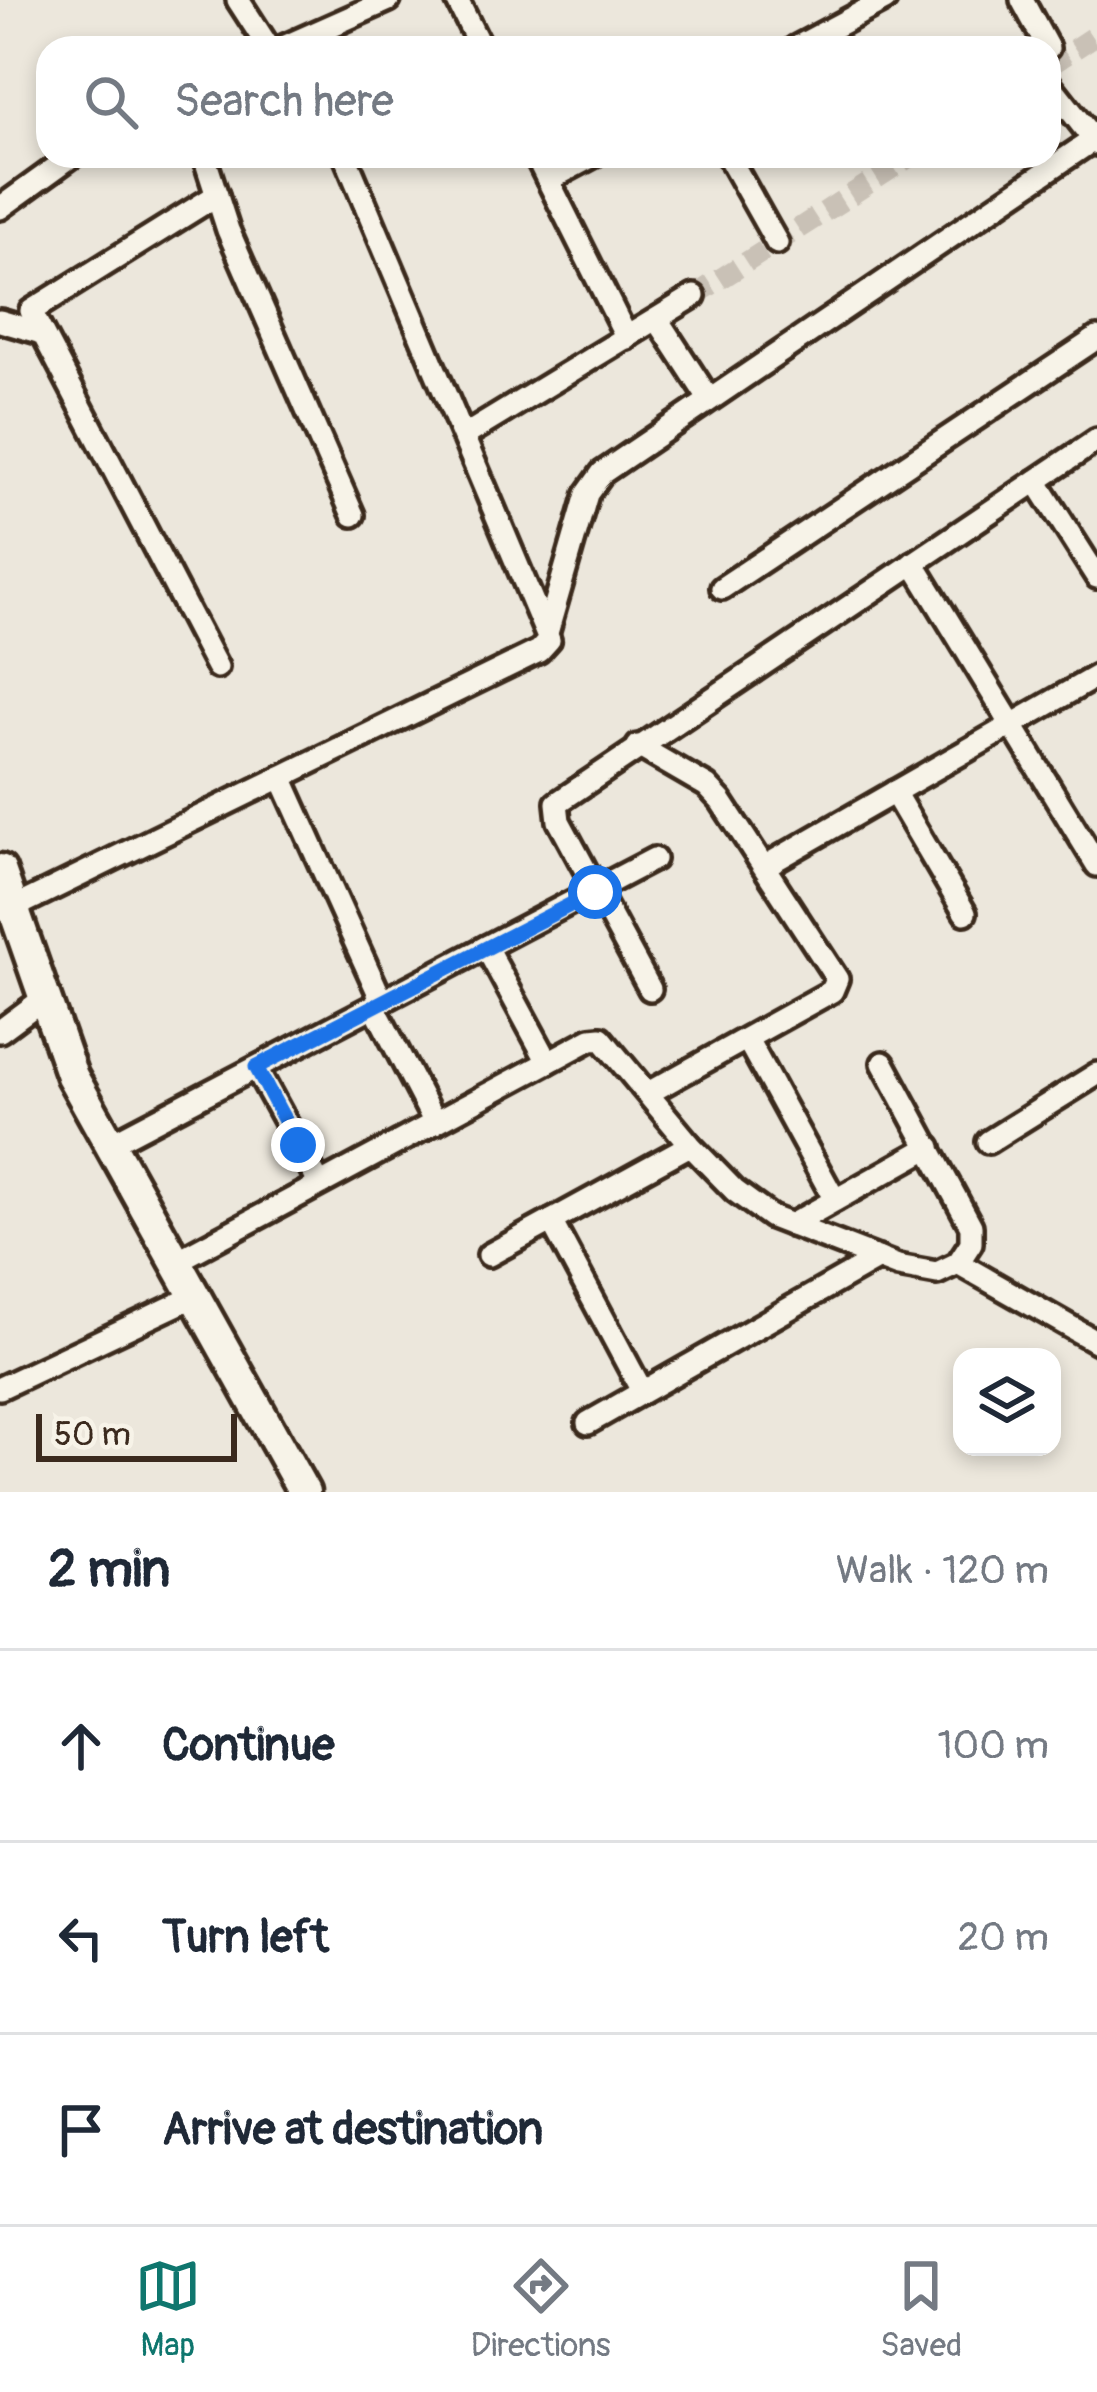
<!DOCTYPE html>
<meta charset="utf-8">
<style>
body{margin:0;font-family:Pangolin,sans-serif;background:#f6f6f7;color:#1f2937}
.controls{position:absolute;right:36px;bottom:36px;display:grid;overflow:hidden;border-radius:24px;box-shadow:0 6px 18px #0003}
.controls button{width:108px;height:108px;display:grid;place-items:center;padding:0;border:0;border-bottom:3px solid #e0e1e3;background:#fff;color:#1f2937;font:60px sans-serif}
.scale{position:absolute;left:36px;bottom:30px;width:201px;box-sizing:border-box;padding-left:12px;border:6px solid #3b2a1e;border-top:0;font-size:33px;line-height:42px;white-space:nowrap;color:#3b2a1e;-webkit-text-stroke:9px #f7f3e8;paint-order:stroke}
.stop{position:absolute;width:36px;height:36px;margin:-27px;border:9px solid #1a73e8;border-radius:50%;background:#fff}
.stop.end{background:#1a73e8;border-color:#fff;box-shadow:0 3px 12px #0008}
.list{margin:0;padding:0;list-style:none}
h2{display:flex;justify-content:space-between;align-items:center;height:156px;margin:0;padding:0 48px;font-size:51px}
h2 small{font-size:39px;font-weight:400;color:#747a83}
.list li{display:grid;grid-template-columns:78px 1fr auto;gap:36px;align-items:center;box-sizing:border-box;height:192px;padding:0 48px;border-top:3px solid #e0e1e3}
.list b{display:block;font-size:45px;white-space:nowrap}
.list em{font-size:39px;font-style:normal;color:#747a83}
.icon{flex:none;width:66px;height:66px;fill:none;stroke:currentColor;stroke-width:2;stroke-linecap:round;stroke-linejoin:round}
.map{position:relative;flex:none;width:1097px;height:1492px;overflow:hidden}
.search{position:absolute;background:#fff;box-shadow:0 6px 18px #0003;left:36px;right:36px;top:36px;height:132px;display:flex;align-items:center;gap:30px;box-sizing:border-box;padding:0 42px;border-radius:36px;color:#747a83;font-size:45px}
.sheet{height:732px;background:#fff}
nav{display:flex;justify-content:space-around;align-items:center;box-sizing:border-box;height:168px;border-top:3px solid #e0e1e3;background:#fff;font-size:33px;color:#747a83}
nav a{display:grid;justify-items:center;gap:6px}
nav .on{color:#0f766e}
.map>svg:first-child{display:block}
.lines{fill:none;stroke-linecap:round;stroke-linejoin:round}
.street-tunnel{stroke:#c9c1b6;stroke-width:21;stroke-dasharray:21 10;stroke-linecap:butt}
.street-casing{stroke:#3b2a1e;stroke-width:30}
.secondary-casing{stroke:#3b2a1e;stroke-width:39}
.street{stroke:#f7f3e8;stroke-width:21}
.secondary{stroke:#f7f3e8;stroke-width:30}
.route{stroke:#1a73e8;stroke-width:15}
</style>
<div class="map">
<svg width="1097" height="1492" viewBox="0 0 1097 1492">
<rect width="100%" height="100%" fill="#ece7dc"/>
<filter id="ink" filterUnits="userSpaceOnUse"><feTurbulence type="fractalNoise" baseFrequency=".00833" numOctaves="2"/><feDisplacementMap in="SourceGraphic" scale="24" xChannelSelector="R" yChannelSelector="G"/><feConvolveMatrix kernelMatrix="1 2 1 2 8 2 1 2 1" color-interpolation-filters="sRGB"/></filter>
<g filter="url(#ink)">
<g class="lines">
<g class="street-tunnel">
<polyline points="1049,66 1097,34"/>
<polyline points="694,296 911,156"/>
</g>
<defs>
<g id="street">
<polyline points="238,0 269,48"/>
<polyline points="457,0 481,48"/>
<polyline points="1022,0 1048,48"/>
<polyline points="281,48 389,0"/>
<polyline points="795,48 885,0"/>
<polyline points="1049,83 1097,144"/>
<polyline points="204,156 228,230 353,515"/>
<polyline points="536,156 627,338"/>
<polyline points="728,156 777,243"/>
<polyline points="548,180 593,156"/>
<polyline points="0,208 72,156"/>
<polyline points="657,319 709,399"/>
<polyline points="0,321 38,332"/>
<polyline points="464,436 694,296"/>
<polyline points="1036,481 1097,577"/>
<polyline points="913,563 1097,865"/>
<polyline points="722,588 1097,338"/>
<polyline points="547,633 587,494 602,473 1093,140"/>
<polyline points="217,667 31,311 217,195"/>
<polyline points="638,746 707,786 721,801 837,979 832,991 650,1092"/>
<polyline points="281,777 382,1001"/>
<polyline points="894,792 965,913"/>
<polyline points="767,865 1097,676"/>
<polyline points="13,908 539,651 549,640 345,156"/>
<polyline points="486,947 548,1062"/>
<polyline points="650,989 559,821 557,803 1097,440"/>
<polyline points="374,1006 435,1123"/>
<polyline points="0,1031 43,999"/>
<polyline points="747,1039 835,1200"/>
<polyline points="256,1068 319,1183"/>
<polyline points="988,1142 1097,1074"/>
<polyline points="108,1145 654,859"/>
<polyline points="551,1221 642,1391"/>
<polyline points="791,1225 930,1147"/>
<polyline points="489,1255 690,1145"/>
<polyline points="175,1262 591,1039 601,1038 690,1145 735,1191 771,1217 898,1266 937,1273 958,1263 971,1243 971,1226 883,1063"/>
<polyline points="958,1263 1097,1342"/>
<polyline points="0,1388 195,1296"/>
<polyline points="588,1423 878,1258"/>
</g>
<polyline id="secondary" points="0,870 72,1076 304,1492"/>
</defs>
<use href="#street" class="street-casing"/>
<use href="#secondary" class="secondary-casing"/>
<use href="#street" class="street"/>
<use href="#secondary" class="secondary"/>
</g>
</g>
<g class="lines" filter="url(#ink)">
<polyline class="route" points="298,1145 256,1067 595,892"/>
</g>
</svg>
<div class="controls">
<button><svg class="icon" aria-label="layers" viewBox="0 0 24 24"><path d="M12 4l9 5-9 5-9-5zM3 14l9 5 9-5"/></svg></button>
</div>
<div class="scale">50 m</div>
<div class="stop" style="left:595px;top:892px"></div>
<div class="stop end" style="left:298px;top:1145px"></div>
<div class="search"><svg class="icon" aria-label="search" viewBox="0 0 24 24"><circle cx="10" cy="10" r="6"/><path d="M15 15l6 6"/></svg>Search here</div>
</div>
<section class="sheet">
<h2>2 min<small>Walk · 120 m</small></h2>
<ul class="list">
<li><svg class="icon" aria-label="ahead" viewBox="0 0 24 24"><path d="M12 20V5M6 11l6-6 6 6"/></svg><div><b>Continue</b></div><em>100 m</em></li>
<li><svg class="icon" aria-label="left" viewBox="0 0 24 24"><path d="M17 20v-9H6M10 6l-5 5 5 5"/></svg><div><b>Turn left</b></div><em>20 m</em></li>
<li><svg class="icon" aria-label="arrive" viewBox="0 0 24 24"><path d="M6 21V4h12l-3 4 3 4H6"/></svg><div><b>Arrive at destination</b></div></li>
</ul>
</section>
<nav>
<a class="on"><svg class="icon" aria-label="map" viewBox="0 0 24 24"><path d="M3 6l6-2 6 2 6-2v14l-6 2-6-2-6 2zM9 4v14M15 6v14"/></svg>Map</a>
<a><svg class="icon" aria-label="directions" viewBox="0 0 24 24"><path d="M12 3l9 9-9 9-9-9zM9 14v-3h6M13 9l2 2-2 2"/></svg>Directions</a>
<a><svg class="icon" aria-label="saved" viewBox="0 0 24 24"><path d="M7 4h10v16l-5-4-5 4z"/></svg>Saved</a>
</nav>
